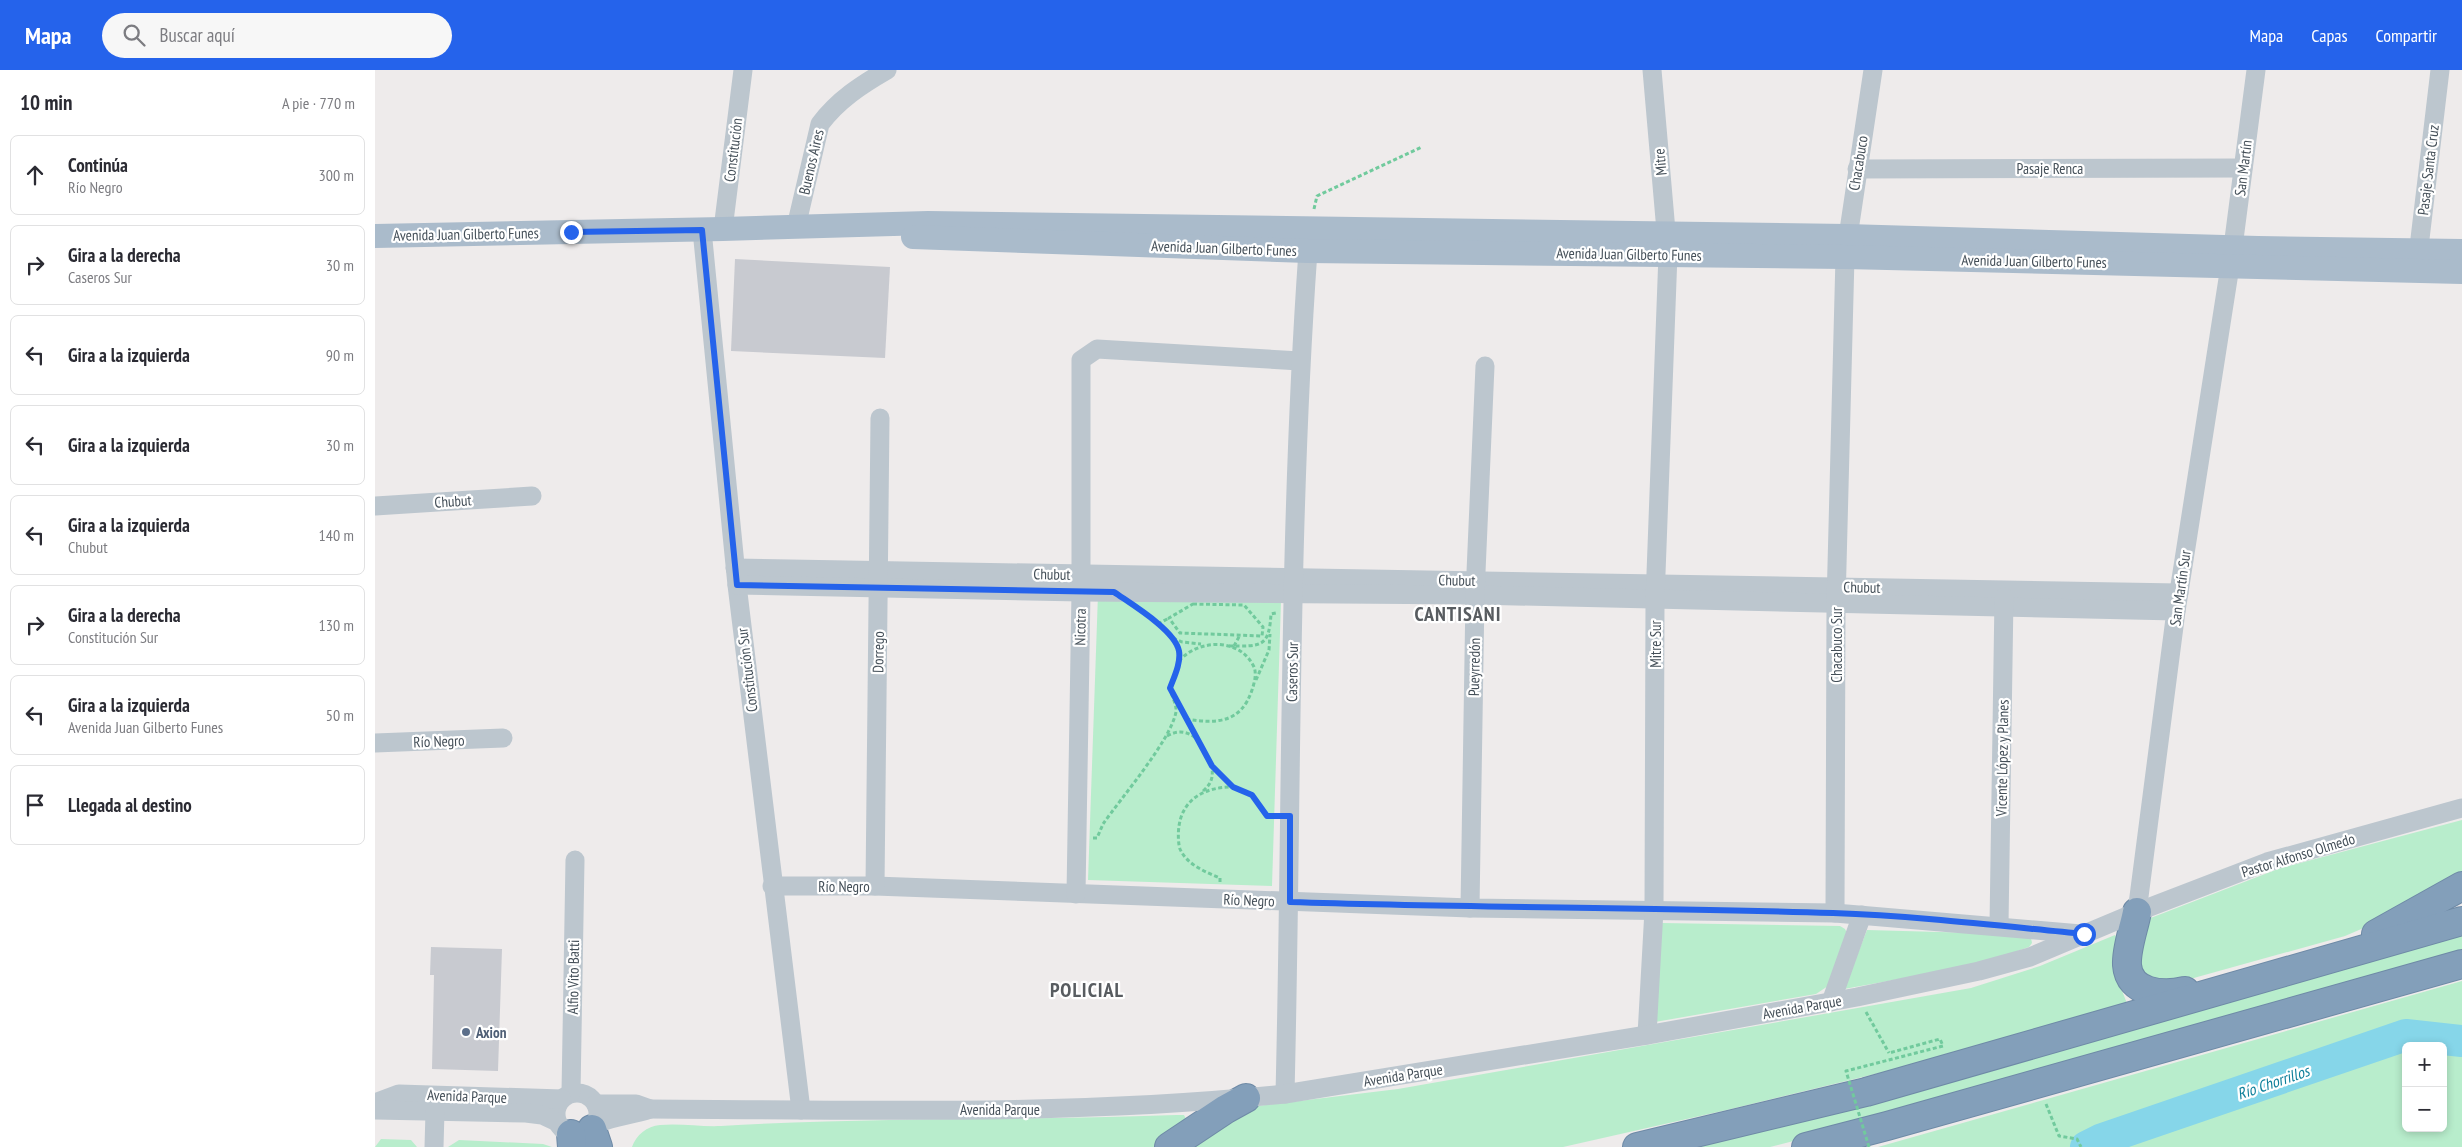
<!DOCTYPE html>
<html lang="es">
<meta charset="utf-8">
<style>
body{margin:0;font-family:"PT Sans Narrow",sans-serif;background:#f7f7f7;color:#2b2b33}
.controls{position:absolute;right:15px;bottom:15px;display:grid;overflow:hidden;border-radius:8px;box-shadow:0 2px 8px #0003}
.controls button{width:45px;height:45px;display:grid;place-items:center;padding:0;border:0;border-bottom:1px solid #e1e1e2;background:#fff;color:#2b2b33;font:25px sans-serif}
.stop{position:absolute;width:15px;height:15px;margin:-11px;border:4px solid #2563eb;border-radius:50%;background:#fff}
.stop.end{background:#2563eb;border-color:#fff;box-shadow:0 1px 5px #0008}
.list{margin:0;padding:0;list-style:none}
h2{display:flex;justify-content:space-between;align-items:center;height:65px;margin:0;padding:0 20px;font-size:21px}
h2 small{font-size:16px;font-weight:400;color:#7c7c81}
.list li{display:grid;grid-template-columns:32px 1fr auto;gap:15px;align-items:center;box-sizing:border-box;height:80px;margin:0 10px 10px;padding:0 10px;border:1px solid #e1e1e2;border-radius:8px}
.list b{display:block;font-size:19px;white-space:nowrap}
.list p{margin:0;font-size:16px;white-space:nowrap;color:#7c7c81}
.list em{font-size:16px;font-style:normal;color:#7c7c81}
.icon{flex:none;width:28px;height:28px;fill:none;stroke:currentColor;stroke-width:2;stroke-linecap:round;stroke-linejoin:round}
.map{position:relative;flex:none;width:2087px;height:1077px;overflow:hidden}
header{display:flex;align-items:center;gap:30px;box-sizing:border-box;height:70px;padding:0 25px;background:#2563eb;color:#fff}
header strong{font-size:24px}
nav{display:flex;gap:28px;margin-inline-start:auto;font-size:18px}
.search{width:350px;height:45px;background:#f7f7f7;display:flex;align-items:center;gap:12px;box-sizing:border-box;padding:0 18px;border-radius:28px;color:#7c7c81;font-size:19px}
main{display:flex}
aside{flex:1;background:#fff}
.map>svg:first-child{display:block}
.green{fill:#b8edcc;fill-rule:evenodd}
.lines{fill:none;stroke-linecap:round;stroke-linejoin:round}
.river{stroke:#86d6e9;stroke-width:32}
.building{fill:#c8cad0}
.highway-casing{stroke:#6e8aa6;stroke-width:30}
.path{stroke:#71ca9d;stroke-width:3;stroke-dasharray:4 2.5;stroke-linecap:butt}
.minor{stroke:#bcc6ce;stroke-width:19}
.major{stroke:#aabbcb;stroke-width:24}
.highway{stroke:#839fba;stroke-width:28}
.path-bridge{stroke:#71ca9d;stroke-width:3;stroke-dasharray:4 2.5;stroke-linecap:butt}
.route{stroke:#2563eb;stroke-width:6}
.service-dot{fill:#5c6f8a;stroke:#fff;stroke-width:2}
.labels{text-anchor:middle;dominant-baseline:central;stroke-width:4.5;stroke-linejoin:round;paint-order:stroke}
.street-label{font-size:15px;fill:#444f58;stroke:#fff}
.service-label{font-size:15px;font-weight:bold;fill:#4e5e75;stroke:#fff;text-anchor:start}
.water-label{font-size:16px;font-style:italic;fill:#0e7f9a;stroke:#fff}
.district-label{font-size:20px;font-weight:bold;letter-spacing:1px;fill:#585c60;stroke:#fff}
</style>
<header>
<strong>Mapa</strong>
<div class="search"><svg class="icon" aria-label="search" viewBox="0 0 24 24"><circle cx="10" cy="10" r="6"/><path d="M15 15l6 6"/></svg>Buscar aquí</div>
<nav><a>Mapa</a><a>Capas</a><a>Compartir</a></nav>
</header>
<main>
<aside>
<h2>10 min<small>A pie · 770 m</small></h2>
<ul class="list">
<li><svg class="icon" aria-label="ahead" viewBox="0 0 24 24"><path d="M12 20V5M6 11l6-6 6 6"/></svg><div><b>Continúa</b><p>Río Negro</p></div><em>300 m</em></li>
<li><svg class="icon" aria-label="right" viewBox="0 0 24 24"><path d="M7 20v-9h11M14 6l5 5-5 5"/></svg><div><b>Gira a la derecha</b><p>Caseros Sur</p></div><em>30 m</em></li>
<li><svg class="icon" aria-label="left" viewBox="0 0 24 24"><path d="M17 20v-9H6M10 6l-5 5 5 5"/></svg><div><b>Gira a la izquierda</b></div><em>90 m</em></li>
<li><svg class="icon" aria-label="left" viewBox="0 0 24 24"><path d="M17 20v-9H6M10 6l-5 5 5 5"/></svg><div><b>Gira a la izquierda</b></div><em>30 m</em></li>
<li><svg class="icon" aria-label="left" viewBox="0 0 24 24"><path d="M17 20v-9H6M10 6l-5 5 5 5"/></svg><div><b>Gira a la izquierda</b><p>Chubut</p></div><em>140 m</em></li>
<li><svg class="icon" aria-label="right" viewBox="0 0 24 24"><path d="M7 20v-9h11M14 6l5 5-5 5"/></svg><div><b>Gira a la derecha</b><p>Constitución Sur</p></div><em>130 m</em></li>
<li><svg class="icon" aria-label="left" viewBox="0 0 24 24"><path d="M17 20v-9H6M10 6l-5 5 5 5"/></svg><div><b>Gira a la izquierda</b><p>Avenida Juan Gilberto Funes</p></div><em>50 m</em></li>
<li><svg class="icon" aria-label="arrive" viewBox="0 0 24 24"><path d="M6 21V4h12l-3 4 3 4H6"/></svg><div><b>Llegada al destino</b></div></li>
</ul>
</aside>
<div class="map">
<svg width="2087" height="1077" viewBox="0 0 2087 1077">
<rect width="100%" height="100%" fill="#eeebeb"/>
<g class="green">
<polygon points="723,524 906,531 897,816 713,810"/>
<polygon points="2087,750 2087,808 2033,839 1970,866 1790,916 1769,908 1764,890 1773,849 1903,799"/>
<polygon points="1287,853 1465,856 1470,859 1473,865 1453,916 1441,924 1280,952"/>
<polygon points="1492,860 1636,864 1656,868 1657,873 1654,877 1602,895 1469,919"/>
<polygon points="2087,861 2087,884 1496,1051 1395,1077 1308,1077"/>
<polygon points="1740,865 1744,873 1737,895 1753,936 1595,981 1356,1039 1188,1077 806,1077 866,1038 1023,1019 1596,918 1665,896"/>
<path d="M2087 911V1077H1503ZM2031 976H2068V1058H2031Z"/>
<path d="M801 1045H809L812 1051 783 1077H257C261 1065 272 1056 285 1055 305 1053 326 1057 346 1056 497 1047 649 1051 801 1045Z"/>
<polygon points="6,1069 36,1070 42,1077 0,1077"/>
<polygon points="84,1070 168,1074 177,1077 73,1077"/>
</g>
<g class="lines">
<polyline class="river" points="1711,1077 1725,1070 2031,965 2087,971"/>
</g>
<g class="building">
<polygon points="360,189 515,197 510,288 356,281"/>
<polygon points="56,877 127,879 123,1001 57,999 59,905 55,905"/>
</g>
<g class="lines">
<defs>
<g id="highway">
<path d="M1762 842C1759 858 1751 879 1752 895 1754 924 1788 926 1810 921"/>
<polyline points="2001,864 2087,816"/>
<polyline points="217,1059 223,1077"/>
<polyline points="196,1064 197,1077"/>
<polyline points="794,1077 851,1039 871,1028"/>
<polyline points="1262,1077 1491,1022 2087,851"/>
<polyline points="1431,1077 1512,1056 2087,894"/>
</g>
</defs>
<use href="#highway" class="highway-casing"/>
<g class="path">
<polyline points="939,139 942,126 1047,77"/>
<polygon points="818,534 869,535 888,557 887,566 805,563 794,548"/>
<polyline points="783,554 794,548"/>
<polyline points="798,568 807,572 826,574"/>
<path d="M854 576C886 576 894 578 896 544L901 543"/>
<polyline points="859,576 865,565"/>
<path d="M804 591C823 569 865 567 879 597 882 604 879 614 877 620 866 653 842 654 811 649"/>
<polyline points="881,610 894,580 895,564"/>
<polyline points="802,633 837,696 857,717 877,725 892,746 897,746"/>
<path d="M792 666C803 660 811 661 821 668"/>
<path d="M828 721C837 713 838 708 837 696"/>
<path d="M718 768H722L728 754C746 728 796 670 801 642 802 632 794 624 796 616 798 607 803 599 804 590 806 568 782 552 766 541"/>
<path d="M845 812V808C831 802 812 795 805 779 803 773 803 762 804 756 808 728 831 717 857 717"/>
<polyline points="1491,942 1514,983"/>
<polyline points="1671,1034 1684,1066 1702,1069 1706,1077"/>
</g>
<g class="minor">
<polyline points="1482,99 1868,98"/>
<path d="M421 157 445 54C463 30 486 15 512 0"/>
<polyline points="348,159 368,0"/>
<polyline points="327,160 362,515 426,1040"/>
<polyline points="2042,194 2065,0"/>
<polyline points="0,436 157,426"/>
<polyline points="360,498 1804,523"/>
<polyline points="362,515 706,522 1100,525 1801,541"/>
<polyline points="0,673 128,668"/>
<polyline points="397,816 500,816 1095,838 1460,843 1706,864"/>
<polyline points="500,816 505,348"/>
<polyline points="701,824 706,522 706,290 722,279 925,291"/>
<polyline points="1095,838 1100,525 1110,296"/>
<polyline points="1762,842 1801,541 1858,177 1881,0"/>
<polyline points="1460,843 1461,534 1470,187 1498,0"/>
<polyline points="1624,855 1629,527"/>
<polyline points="1456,932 1487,845"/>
<polyline points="1272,965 1279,840 1280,530 1293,184 1277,0"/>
<circle cx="202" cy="1044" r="21"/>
<polyline points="196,1023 200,790"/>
<path d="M910 1024C917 743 913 461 933 181"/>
<polyline points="0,1033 24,1024 187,1029"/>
<path d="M275 1039C486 1040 700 1046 910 1024L1272 965 1482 927 1604 901 1655 887 1762 842 1892 792 2087 738"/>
<polyline points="0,1040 151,1043 167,1045 182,1052"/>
<path d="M221 1054C241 1045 255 1046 275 1039L261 1034H221"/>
<polyline points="59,1077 60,1042"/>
</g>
<g class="major">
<polyline points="0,166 348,159 553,153 1472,166 1883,178 2087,181"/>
<polyline points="538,167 933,181 1470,187 2087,202"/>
</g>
<use href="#highway" class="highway"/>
<polyline class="path-bridge" points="1494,1077 1471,1001 1568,976 1565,969 1514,983"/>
</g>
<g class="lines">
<path class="route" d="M196 162 327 160 362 515 739 522C756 534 800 560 804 581 806 593 799 607 795 618L837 696 858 717 877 725 892 746H915V832C1096 838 1277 837 1458 843 1542 846 1626 856 1709 864"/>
</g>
<circle class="service-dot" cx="91" cy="962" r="5"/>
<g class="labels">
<g class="street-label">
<text transform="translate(358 80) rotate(-83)">Constitución</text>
<text transform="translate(436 92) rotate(-77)">Buenos Aires</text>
<text transform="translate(1285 92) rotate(-95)">Mitre</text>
<text transform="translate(1483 93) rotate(-81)">Chacabuco</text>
<text x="1675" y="98">Pasaje Renca</text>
<text transform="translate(1868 98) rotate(-83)">San Martín</text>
<text transform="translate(2053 100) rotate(-83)">Pasaje Santa Cruz</text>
<text transform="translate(91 164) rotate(-1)">Avenida Juan Gilberto Funes</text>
<text transform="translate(849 178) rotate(2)">Avenida Juan Gilberto Funes</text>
<text transform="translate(1254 184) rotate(1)">Avenida Juan Gilberto Funes</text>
<text transform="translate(1659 191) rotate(1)">Avenida Juan Gilberto Funes</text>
<text transform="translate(78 431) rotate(-4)">Chubut</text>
<text transform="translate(677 504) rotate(1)">Chubut</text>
<text transform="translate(1082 510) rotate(1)">Chubut</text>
<text transform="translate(1487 517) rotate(1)">Chubut</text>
<text transform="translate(1805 518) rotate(-82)">San Martín Sur</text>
<text transform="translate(705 557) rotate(-89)">Nicotra</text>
<text transform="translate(1280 574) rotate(-90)">Mitre Sur</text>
<text transform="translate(1461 575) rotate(-90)">Chacabuco Sur</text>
<text transform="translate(503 582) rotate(-89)">Dorrego</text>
<text transform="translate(1099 597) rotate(-89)">Pueyrredón</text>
<text transform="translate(372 600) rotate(-97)">Constitución Sur</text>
<text transform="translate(917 602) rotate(-89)">Caseros Sur</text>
<text transform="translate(64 671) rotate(-2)">Río Negro</text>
<text transform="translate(1627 688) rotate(-89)">Vicente López y Planes</text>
<text transform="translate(1923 785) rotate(-17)">Pastor Alfonso Olmedo</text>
<text x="469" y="816">Río Negro</text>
<text transform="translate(874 830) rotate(2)">Río Negro</text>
<text transform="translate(198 907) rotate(-89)">Alfio Vito Batti</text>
<text transform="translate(1427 937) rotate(-10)">Avenida Parque</text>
<text transform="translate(1028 1005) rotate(-9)">Avenida Parque</text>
<text transform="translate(92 1026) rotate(2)">Avenida Parque</text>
<text x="625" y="1039">Avenida Parque</text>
</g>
<g class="service-label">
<text x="101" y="962">Axion</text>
</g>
<g class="water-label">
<text transform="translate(1898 1012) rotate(-19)">Río Chorrillos</text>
</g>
<g class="district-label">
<text x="1083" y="544">CANTISANI</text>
<text x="712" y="920">POLICIAL</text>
</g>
</g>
</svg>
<div class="controls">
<button>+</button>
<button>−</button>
</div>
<div class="stop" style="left:1709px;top:864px"></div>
<div class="stop end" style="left:196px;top:162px"></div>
</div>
</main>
